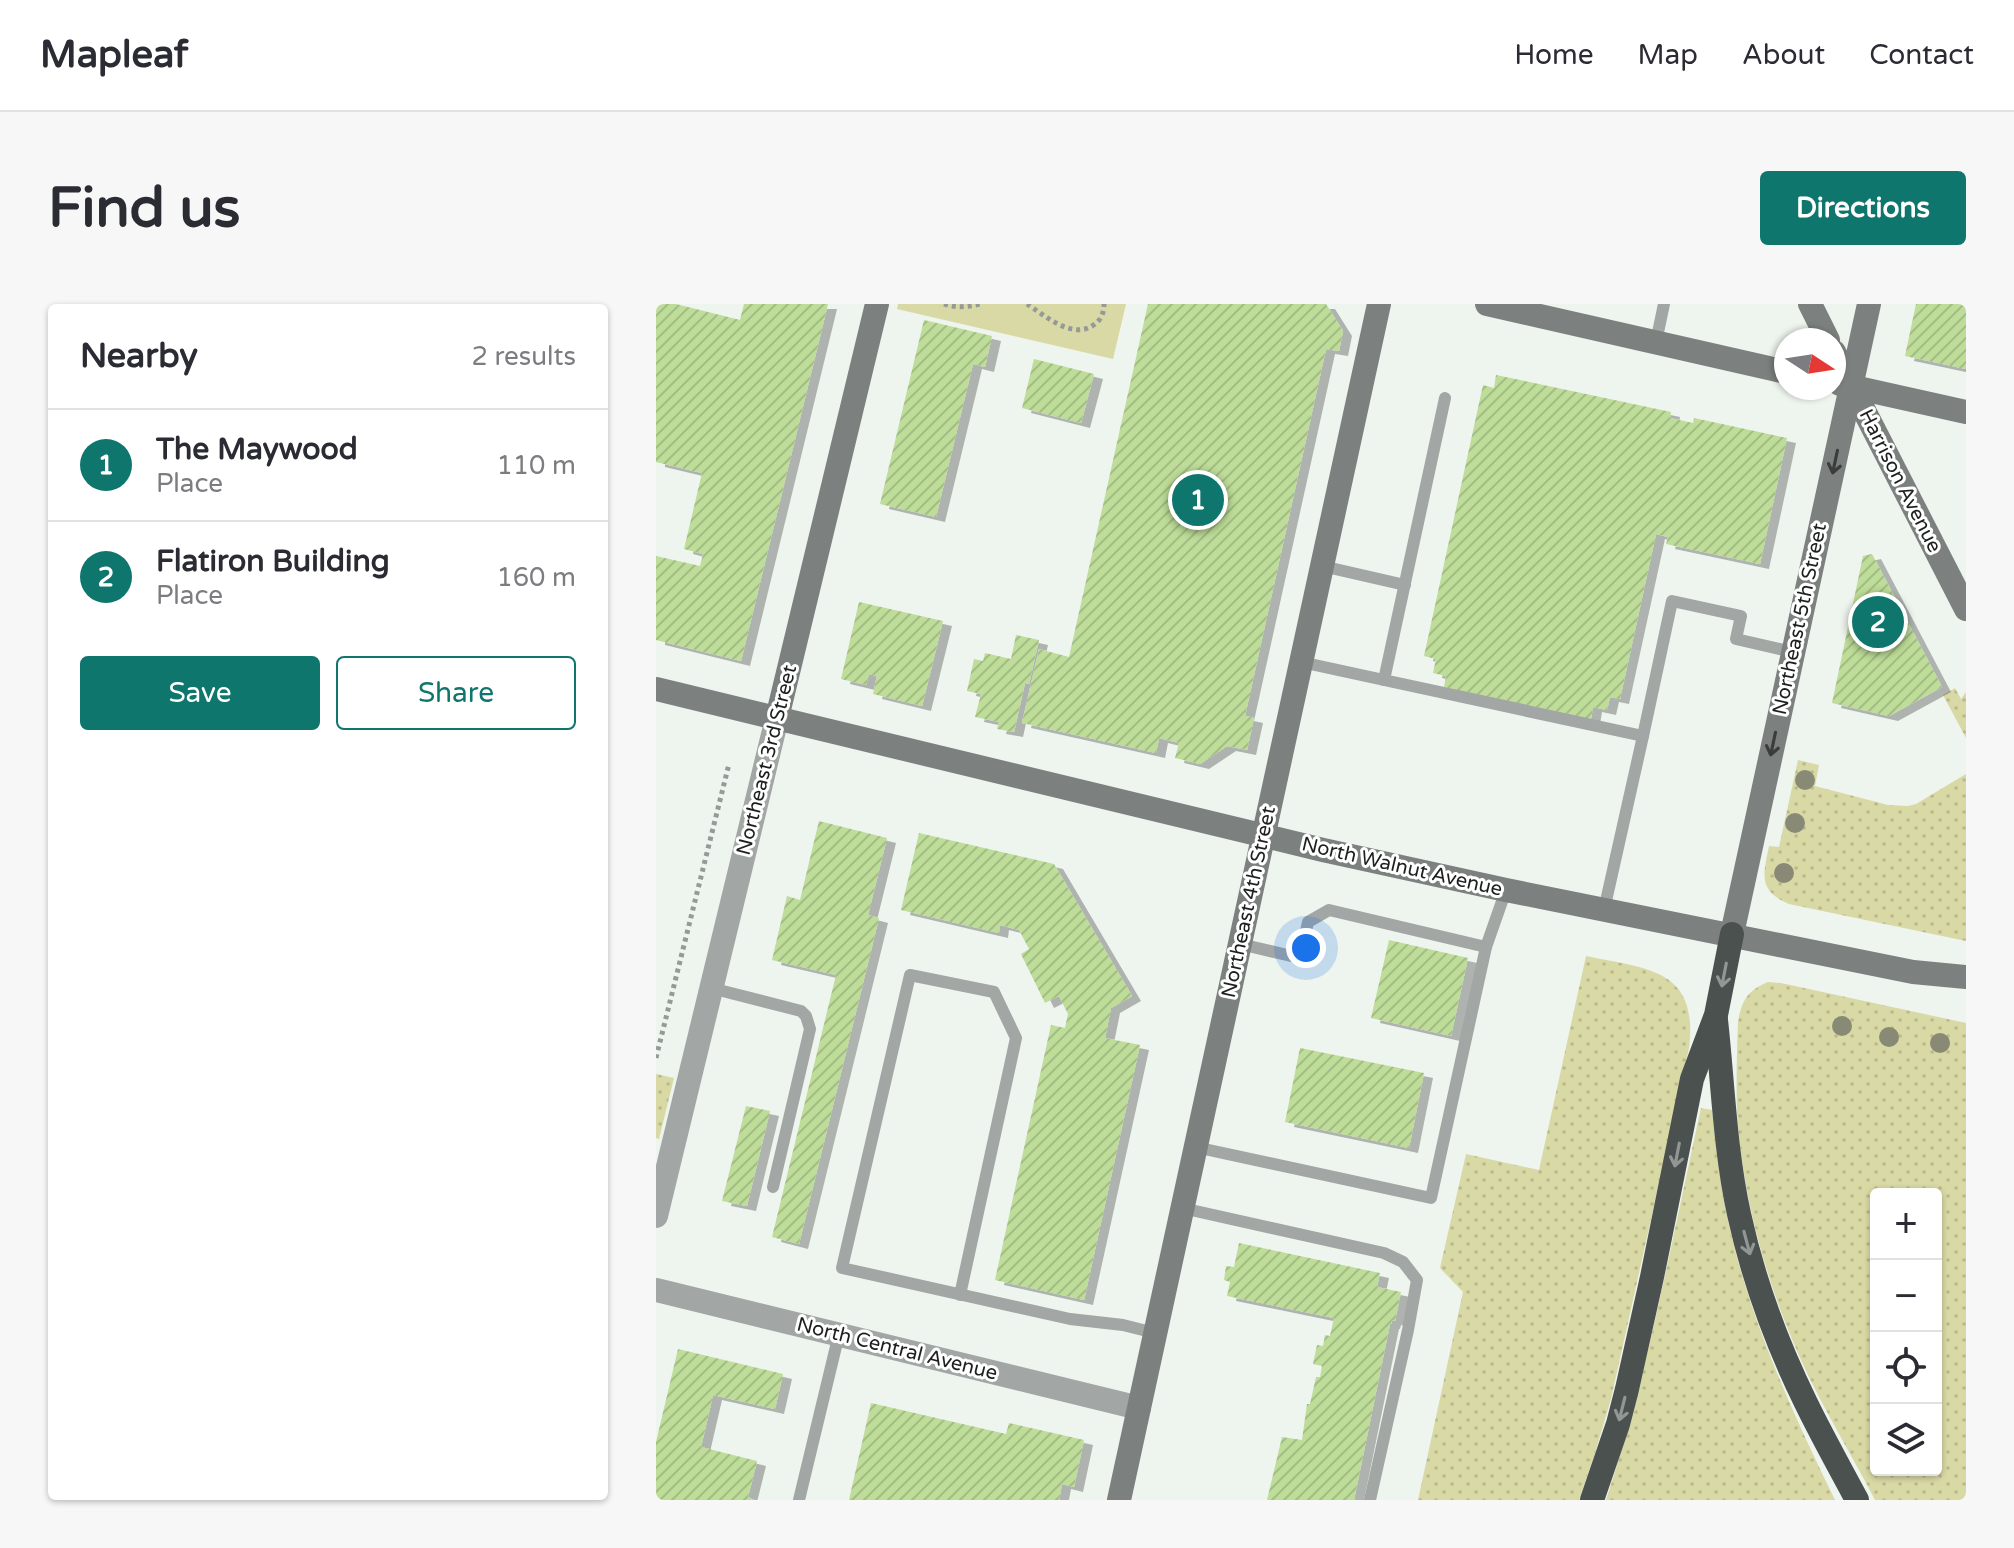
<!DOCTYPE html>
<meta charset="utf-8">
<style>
body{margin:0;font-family:"Varela Round",sans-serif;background:#f7f7f7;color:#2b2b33}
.controls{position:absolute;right:24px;bottom:24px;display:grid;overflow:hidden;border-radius:8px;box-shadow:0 2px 6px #0004}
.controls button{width:72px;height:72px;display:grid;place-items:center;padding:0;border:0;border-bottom:2px solid #e1e1e2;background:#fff;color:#2b2b33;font:40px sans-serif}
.compass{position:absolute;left:1118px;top:24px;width:72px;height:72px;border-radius:50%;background:#fff;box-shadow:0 2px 6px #0004;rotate:102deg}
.you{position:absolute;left:650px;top:644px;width:28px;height:28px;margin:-20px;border:6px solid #fff;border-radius:50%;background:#1a73e8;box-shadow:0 0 0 12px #1a73e833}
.badge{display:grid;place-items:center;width:52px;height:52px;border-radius:50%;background:#0f766e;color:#fff;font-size:26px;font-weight:700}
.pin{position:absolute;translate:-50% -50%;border:4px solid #fff;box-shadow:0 2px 8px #0006}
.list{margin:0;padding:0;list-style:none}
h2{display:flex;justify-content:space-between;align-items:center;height:104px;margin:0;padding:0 32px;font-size:34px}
h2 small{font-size:26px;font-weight:400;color:#7c7c81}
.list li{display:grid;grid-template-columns:52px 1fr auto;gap:24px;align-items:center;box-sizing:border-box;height:112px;padding:0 32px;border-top:2px solid #e1e1e2}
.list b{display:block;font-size:30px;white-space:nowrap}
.list p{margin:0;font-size:26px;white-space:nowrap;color:#7c7c81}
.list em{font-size:26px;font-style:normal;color:#7c7c81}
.actions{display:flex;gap:16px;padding:24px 32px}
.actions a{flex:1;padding:18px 0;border:2px solid #0f766e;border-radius:8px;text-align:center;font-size:28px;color:#0f766e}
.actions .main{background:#0f766e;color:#fff}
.icon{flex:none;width:44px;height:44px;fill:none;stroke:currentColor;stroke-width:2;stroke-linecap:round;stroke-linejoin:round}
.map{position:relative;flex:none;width:1310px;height:1196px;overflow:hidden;border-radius:8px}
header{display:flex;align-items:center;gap:48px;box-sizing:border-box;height:112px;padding:0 40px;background:#fff;border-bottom:2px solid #e1e1e2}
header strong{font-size:38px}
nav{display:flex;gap:44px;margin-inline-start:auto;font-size:28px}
.intro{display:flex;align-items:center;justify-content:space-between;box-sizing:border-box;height:192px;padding:0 48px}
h1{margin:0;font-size:56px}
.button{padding:20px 36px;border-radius:8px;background:#0f766e;color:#fff;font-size:28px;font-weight:700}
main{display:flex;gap:48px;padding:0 48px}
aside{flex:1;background:#fff;border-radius:8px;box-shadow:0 2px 6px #0004}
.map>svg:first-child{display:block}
.grass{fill:url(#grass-dots);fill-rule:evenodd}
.park{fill:#d9d9a5}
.building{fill:url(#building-hatch);filter:url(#shadow)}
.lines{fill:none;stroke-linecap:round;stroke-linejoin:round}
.path{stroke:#969a96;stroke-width:5;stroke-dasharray:4 4;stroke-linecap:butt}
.lane{stroke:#a2a6a4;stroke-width:12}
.street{stroke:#a2a6a4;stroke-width:24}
.secondary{stroke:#7c817f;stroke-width:24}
.highway{stroke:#4a514e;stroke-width:24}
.tree{fill:#888a76}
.oneway{stroke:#3a3d3b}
.oneway2{stroke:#929795}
.labels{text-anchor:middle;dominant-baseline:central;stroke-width:6;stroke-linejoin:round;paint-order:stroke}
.street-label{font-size:20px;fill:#1d201e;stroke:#fff}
</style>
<header>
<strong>Mapleaf</strong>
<nav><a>Home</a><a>Map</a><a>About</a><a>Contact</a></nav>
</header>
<div class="intro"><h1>Find us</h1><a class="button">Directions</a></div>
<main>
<aside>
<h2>Nearby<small>2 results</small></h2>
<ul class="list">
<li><span class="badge">1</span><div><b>The Maywood</b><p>Place</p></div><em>110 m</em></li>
<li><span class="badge">2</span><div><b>Flatiron Building</b><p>Place</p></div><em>160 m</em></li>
</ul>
<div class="actions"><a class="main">Save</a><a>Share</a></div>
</aside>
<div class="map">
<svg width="1310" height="1196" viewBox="0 0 1310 1196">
<defs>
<pattern id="grass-dots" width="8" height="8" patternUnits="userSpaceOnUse" patternTransform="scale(2)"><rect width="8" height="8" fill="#d9d9a5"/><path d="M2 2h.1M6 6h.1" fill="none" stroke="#baba8e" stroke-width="1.8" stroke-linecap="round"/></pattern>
<pattern id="building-hatch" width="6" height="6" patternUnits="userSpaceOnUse" patternTransform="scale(2)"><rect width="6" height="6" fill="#bedd98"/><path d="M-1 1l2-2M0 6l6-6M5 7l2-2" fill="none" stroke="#a3bd83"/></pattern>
<filter id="shadow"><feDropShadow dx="9" dy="5" stdDeviation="0" flood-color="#0004"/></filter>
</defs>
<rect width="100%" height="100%" fill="#eef4ee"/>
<g class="grass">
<polygon points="1299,384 1305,395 1310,388 1310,434 1287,391"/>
<path d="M1142 456 1163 461 1159 482 1232 501 1252 502 1260 500 1310 470V637L1133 600C1102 587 1107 571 1113 542L1123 543Z"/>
<path d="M930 652C991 665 1043 664 1033 744L955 1095 939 1149 923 1196H762L807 988 784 964 810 850 883 866Z"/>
<path d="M1112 678 1125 679 1310 719V1196H1219C1190 1140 1156 1087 1133 1028 1105 959 1086 884 1081 809 1080 779 1081 748 1082 718 1086 696 1091 687 1112 678ZM1220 890H1280V1166H1220Z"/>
<polygon points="0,770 18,774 3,835 0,834"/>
<path d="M1045 804 1056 806C1060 845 1065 883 1073 921 1095 1018 1136 1108 1179 1196H950C992 1068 1016 935 1045 804Z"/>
</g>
<polygon class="park" points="242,0 470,0 457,55 241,5"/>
<g class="building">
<polygon points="0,0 20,0 84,16 88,0 172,0 85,357 0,336 0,252 44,262 47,250 28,245 46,169 0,158"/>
<polygon points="492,0 670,0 687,27 683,47 670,45 589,412 598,414 591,446 571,442 544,460 519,454 523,439 503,434 500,449 366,419 383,345 413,353"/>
<polygon points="1260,0 1310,0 1310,65 1249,52"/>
<polygon points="268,16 336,32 329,63 317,60 280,213 224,200"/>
<polygon points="378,55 438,70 425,119 366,104"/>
<polygon points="840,71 1015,108 1014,114 1037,119 1038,114 1131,134 1104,260 1010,240 1012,233 1000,230 964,395 954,393 951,406 937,403 935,415 788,383 790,372 777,369 780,355 768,352 827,81 838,84"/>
<polygon points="1216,250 1286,383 1233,412 1176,399 1207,252"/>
<polygon points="203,298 287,317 266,402 217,390 221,372 213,370 210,381 185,375"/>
<polygon points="360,331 383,336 373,380 369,379 358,428 341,425 343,418 319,413 325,390 311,387 318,355 327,357 329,349 355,355"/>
<polygon points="163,517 231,534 212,611 223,614 143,940 116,933 180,671 116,656 131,592 144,596"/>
<polygon points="263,529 398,560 476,692 455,704 449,734 484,741 428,996 339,976 395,721 409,724 412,710 403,692 389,699 365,650 373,645 363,626 344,621 343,629 245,606"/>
<polygon points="733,636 812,654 795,732 715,714"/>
<polygon points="644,744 768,769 753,844 629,818"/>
<polygon points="90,802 114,807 91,902 66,897"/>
<polygon points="583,939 724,969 721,983 745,988 739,1017 736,1016 735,1020 734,1020 698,1196 611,1196 626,1133 646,1136 651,1100 654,1100 660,1073 664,1073 666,1062 657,1060 661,1041 667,1042 669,1031 674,1032 678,1014 571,992 574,978 568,976 570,962 578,963"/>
<polygon points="22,1045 127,1070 119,1105 57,1091 45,1143 101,1157 92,1193 98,1196 0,1196 0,1138"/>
<polygon points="215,1099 350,1130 353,1119 428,1136 418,1183 406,1180 403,1196 193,1196"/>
</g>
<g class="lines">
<g class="path">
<path d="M288 0C300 4 312 3 324 0"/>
<path d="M371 0C388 11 415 35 436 22 445 17 448 9 448 0"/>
<polyline points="0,754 73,460"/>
</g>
<g class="lane">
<polyline points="1000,38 1008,0"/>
<polyline points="789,94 728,376 987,432 1016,297 1085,312 1080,335 1137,348"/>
<polyline points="666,262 749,281"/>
<polyline points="645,358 728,376"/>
<polyline points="948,606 987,432"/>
<polyline points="584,640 644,654 652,618 673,606 830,643"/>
<polyline points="55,684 145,707 150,712 154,725 117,883"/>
<polyline points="539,843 775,894 830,643 850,586"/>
<polyline points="526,904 728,949 747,958 761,976 752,1026 714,1196"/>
<polyline points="304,991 360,734 338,688 254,671 186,964 414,1015 467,1021 499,1029"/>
<polyline points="143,1196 183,1030"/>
</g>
<g class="street">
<polyline points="0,912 121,414"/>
<polyline points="0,986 483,1104"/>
</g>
<g class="secondary">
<polyline points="831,0 1130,68"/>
<polyline points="1154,0 1172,36"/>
<polyline points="1178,48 1310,305"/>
<polyline points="1184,80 1310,108"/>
<polyline points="0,385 667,546 850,586 1257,668 1310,673"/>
<polyline points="121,414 221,0"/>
<polyline points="1076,630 1213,0"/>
<polyline points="463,1196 723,0"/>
</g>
<g class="highway">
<path d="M1060 716C1067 780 1069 846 1083 910 1097 974 1121 1040 1150 1099 1166 1132 1184 1164 1201 1196"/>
<polyline points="936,1196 962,1120 971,1085 996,973 1036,775 1060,711 1076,630"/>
</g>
</g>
<g class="tree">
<circle cx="1149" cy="476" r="10"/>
<circle cx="1139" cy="519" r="10"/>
<circle cx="1128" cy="569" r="10"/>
<circle cx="1186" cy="722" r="10"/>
<circle cx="1233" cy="733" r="10"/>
<circle cx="1284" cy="739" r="10"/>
</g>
<defs><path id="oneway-shaft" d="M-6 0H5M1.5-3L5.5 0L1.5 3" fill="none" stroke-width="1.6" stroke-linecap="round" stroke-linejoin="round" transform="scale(2)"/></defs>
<g class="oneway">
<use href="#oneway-shaft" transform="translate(1179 158) rotate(102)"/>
<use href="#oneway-shaft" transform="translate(1117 440) rotate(102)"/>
</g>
<g class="oneway2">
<use href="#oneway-shaft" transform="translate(1068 671) rotate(101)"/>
<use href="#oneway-shaft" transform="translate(1021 851) rotate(101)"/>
<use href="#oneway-shaft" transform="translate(1091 939) rotate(75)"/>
<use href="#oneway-shaft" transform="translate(966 1105) rotate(104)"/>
</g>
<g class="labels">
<g class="street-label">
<text transform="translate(1244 177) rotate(63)">Harrison Avenue</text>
<text transform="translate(1144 315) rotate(-78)">Northeast 5th Street</text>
<text transform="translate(111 456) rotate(-76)">Northeast 3rd Street</text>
<text transform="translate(746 563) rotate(13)">North Walnut Avenue</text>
<text transform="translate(593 598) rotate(-78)">Northeast 4th Street</text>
<text transform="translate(241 1045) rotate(14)">North Central Avenue</text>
</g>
</g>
</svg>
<div class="controls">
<button>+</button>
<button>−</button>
<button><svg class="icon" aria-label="locate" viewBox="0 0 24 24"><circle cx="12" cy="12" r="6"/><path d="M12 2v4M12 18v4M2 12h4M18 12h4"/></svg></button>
<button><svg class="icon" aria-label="layers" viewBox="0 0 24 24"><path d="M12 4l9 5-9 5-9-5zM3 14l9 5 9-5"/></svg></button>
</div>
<svg class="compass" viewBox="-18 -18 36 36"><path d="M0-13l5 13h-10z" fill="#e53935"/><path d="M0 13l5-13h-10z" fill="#7c7c81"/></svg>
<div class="you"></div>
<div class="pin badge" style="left:542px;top:196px">1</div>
<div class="pin badge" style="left:1222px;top:318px">2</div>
</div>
</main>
